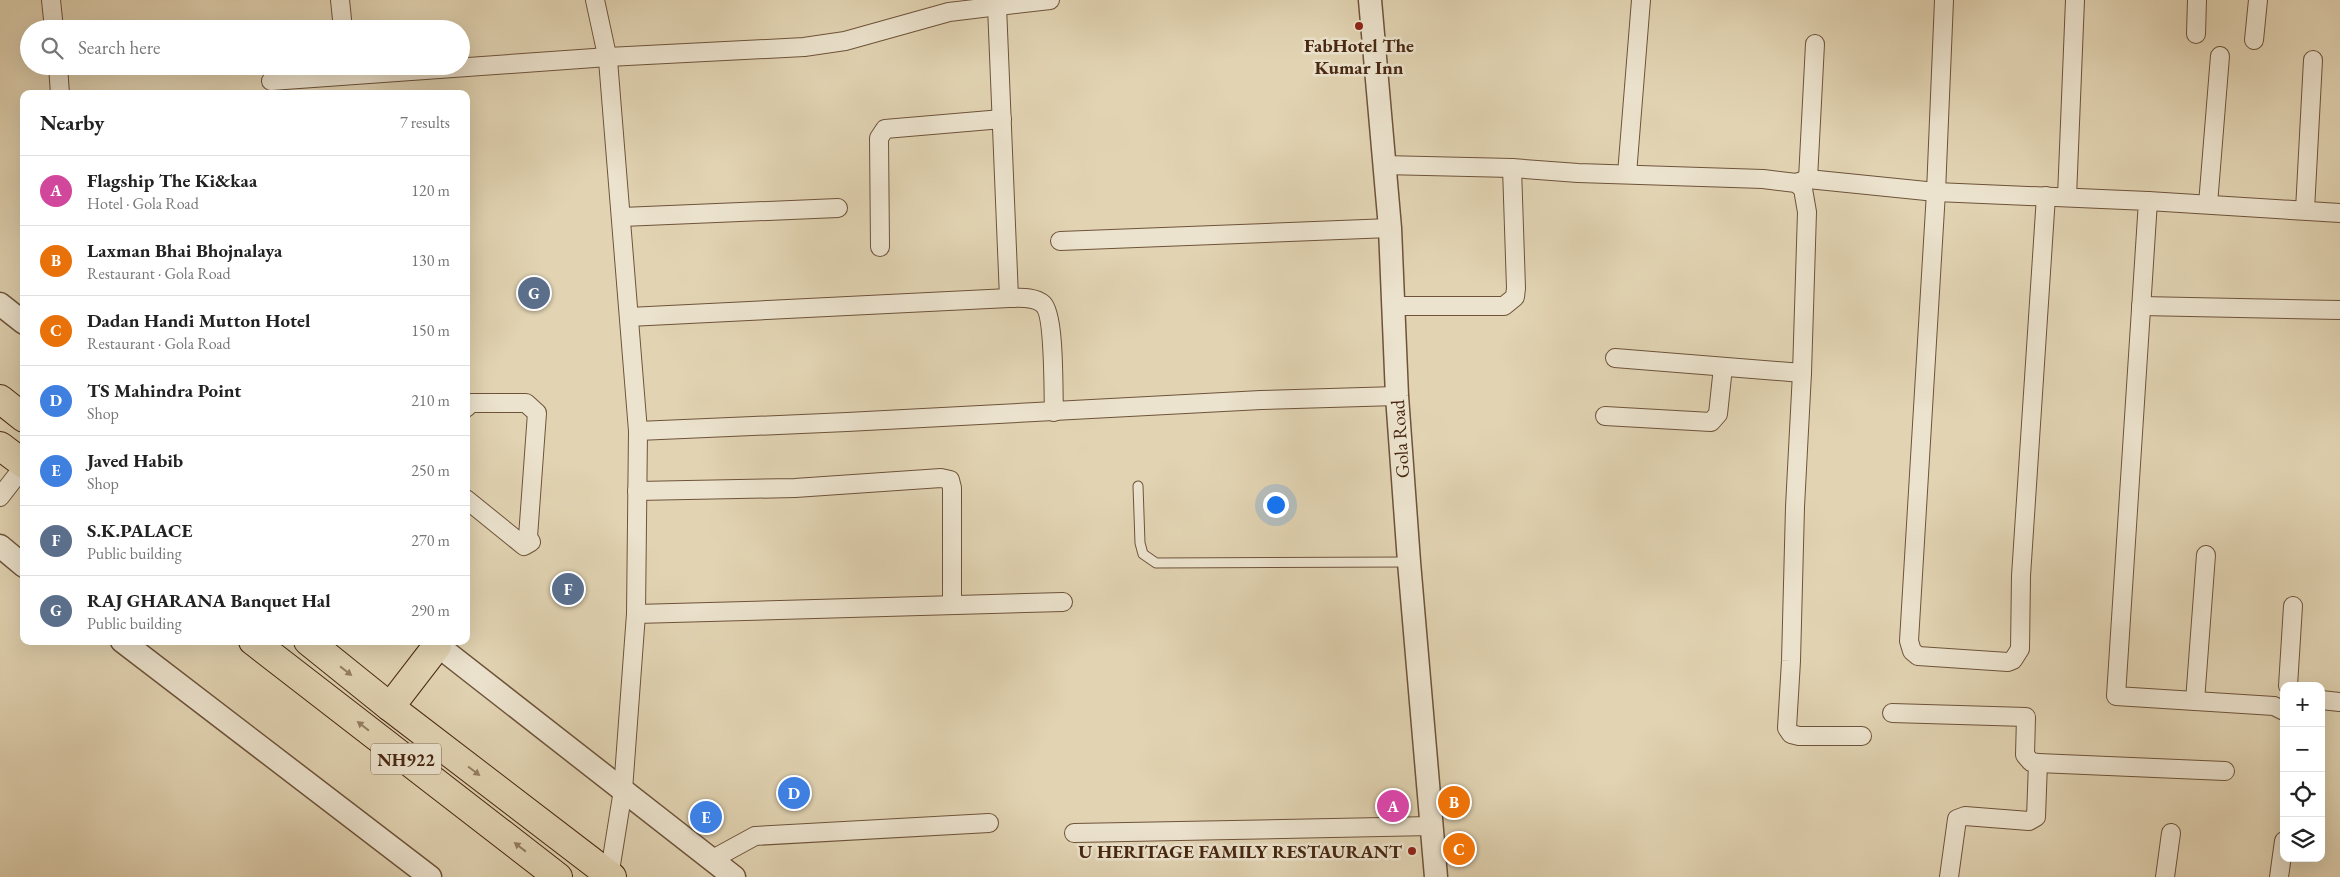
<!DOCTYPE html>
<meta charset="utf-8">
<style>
body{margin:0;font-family:"EB Garamond",serif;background:#f2f2f2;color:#222}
.controls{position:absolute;right:15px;bottom:15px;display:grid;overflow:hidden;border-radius:10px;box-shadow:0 5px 20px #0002}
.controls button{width:45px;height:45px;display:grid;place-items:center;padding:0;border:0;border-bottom:1px solid #e0e0e0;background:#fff;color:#222;font:25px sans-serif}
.you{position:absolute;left:1275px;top:504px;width:18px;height:18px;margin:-12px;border:4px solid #fff;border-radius:50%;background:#1a73e8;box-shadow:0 0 0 8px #1a73e833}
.badge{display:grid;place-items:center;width:32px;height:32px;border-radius:50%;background:#7c3aed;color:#fff;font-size:16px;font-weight:700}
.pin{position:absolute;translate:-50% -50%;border:2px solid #fff;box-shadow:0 1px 5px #0006}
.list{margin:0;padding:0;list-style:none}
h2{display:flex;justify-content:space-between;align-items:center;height:65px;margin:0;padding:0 20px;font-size:21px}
h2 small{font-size:16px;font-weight:400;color:#767676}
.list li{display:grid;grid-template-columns:32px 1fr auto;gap:15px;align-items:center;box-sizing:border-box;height:70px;padding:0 20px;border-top:1px solid #e0e0e0}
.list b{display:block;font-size:19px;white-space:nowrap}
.list p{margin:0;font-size:16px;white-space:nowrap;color:#767676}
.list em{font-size:16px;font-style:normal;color:#767676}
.icon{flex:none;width:28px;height:28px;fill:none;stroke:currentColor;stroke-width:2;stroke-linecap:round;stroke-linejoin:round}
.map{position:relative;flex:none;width:2340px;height:877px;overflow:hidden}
.search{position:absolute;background:#fff;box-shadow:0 5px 20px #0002;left:20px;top:20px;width:450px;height:55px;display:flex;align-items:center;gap:12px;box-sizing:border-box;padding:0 18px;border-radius:28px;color:#767676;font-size:19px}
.panel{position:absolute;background:#fff;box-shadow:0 5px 20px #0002;left:20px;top:90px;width:450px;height:555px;border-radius:10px}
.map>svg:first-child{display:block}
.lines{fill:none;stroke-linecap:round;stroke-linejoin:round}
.service-casing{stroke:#6e533a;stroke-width:11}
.minor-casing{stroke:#6e533a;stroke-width:20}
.tertiary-casing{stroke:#6e533a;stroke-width:25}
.trunk-casing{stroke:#482811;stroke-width:30}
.service{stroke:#ece3ce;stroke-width:9}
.minor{stroke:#ece3ce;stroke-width:18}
.tertiary{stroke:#ece3ce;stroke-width:22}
.trunk{stroke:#e2d4b3;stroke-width:28}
.oneway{fill:#957e62}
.poi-dot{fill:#8f2418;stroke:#ece3ce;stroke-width:2}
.labels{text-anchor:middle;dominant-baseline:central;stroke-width:5;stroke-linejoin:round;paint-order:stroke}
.shield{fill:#ece3ce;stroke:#79604a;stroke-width:1}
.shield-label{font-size:18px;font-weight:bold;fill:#482811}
.poi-label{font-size:19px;font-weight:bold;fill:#482811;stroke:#ece3ce}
.street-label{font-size:19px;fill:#482811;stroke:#ece3ce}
</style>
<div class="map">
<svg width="2340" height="877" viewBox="0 0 2340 877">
<rect width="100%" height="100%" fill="#e2d4b3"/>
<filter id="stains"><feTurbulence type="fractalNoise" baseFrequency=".004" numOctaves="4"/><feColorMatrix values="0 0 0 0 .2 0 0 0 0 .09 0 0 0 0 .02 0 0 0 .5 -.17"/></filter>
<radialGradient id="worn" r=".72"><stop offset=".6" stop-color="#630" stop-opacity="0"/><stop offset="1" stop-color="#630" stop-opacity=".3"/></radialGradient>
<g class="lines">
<defs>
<polyline id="service" points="1138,486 1140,543 1143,554 1156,563 1409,562"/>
<g id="minor">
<polyline points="51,0 54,29"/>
<polyline points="340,0 343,29"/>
<polyline points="595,0 608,60 638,431 636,614 623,790 609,877"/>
<polyline points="1944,0 1936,192 1909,641 1912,651 1918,656 2008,662 2013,660 2020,649 2021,576 2046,196"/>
<polyline points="997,6 1009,298"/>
<polyline points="2196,34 2197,0"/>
<polyline points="2254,40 2258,0"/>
<polyline points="58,66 60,94"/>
<polyline points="271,81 608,57 804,47 845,41 949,12 1050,0"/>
<polyline points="1383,165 1512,168 1578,173 1763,179 1796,183 1803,189 1807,212 1802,373 1795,507 1791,661 1787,728 1791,734 1799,736 1862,736"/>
<polyline points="1627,174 1641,0"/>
<polyline points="1808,179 1815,44"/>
<polyline points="1796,183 1808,179 1936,192 2148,201 2116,696 2274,706 2284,711"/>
<polyline points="2067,197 2075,0"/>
<polyline points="2148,201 2340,213"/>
<polyline points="2208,204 2220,56"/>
<polyline points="2305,210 2313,60"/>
<polyline points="622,217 838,208"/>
<polyline points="1060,241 1390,228"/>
<polyline points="880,247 879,138 885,129 1002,119"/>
<polyline points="1393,306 1504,306 1515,297 1516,288 1512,168"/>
<polyline points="2141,306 2340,310"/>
<path d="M629 317 1009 298C1019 298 1034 296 1043 304 1055 315 1053 392 1054 412"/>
<polyline points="1615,358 1802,373"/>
<polyline points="466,408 471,403 526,403 537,413 528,537 531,542 524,546 466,499"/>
<polyline points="1605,416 1711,422 1718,414 1723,367"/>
<polyline points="638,431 847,422 1261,400 1397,396"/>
<polyline points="637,491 795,488 941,478 950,480 952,488 952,604"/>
<polyline points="0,497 24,466"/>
<polyline points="636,614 1063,602"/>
<polyline points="2288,686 2293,606"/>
<polyline points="2321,700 2340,702"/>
<polyline points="2195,701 2206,555"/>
<polyline points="1892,713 2026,717 2025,755 2031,762 2038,763 2036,817 2029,821 1965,816 1957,819 1949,877"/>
<polyline points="2038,763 2225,771"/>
<polyline points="1074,833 1432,826"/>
<polyline points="711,860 755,836 989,823"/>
<polyline points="2165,877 2171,833"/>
<polyline points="2279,877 2284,841"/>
</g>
<g id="tertiary">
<polyline points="1370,0 1390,228 1397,396 1409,562 1436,877"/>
<polyline points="0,304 24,323"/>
<polyline points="0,546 24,566"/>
<polyline points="122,641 430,877"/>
<polyline points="432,641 734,877"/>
</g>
<g id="trunk">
<polyline points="0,399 24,418"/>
<polyline points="0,446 24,464"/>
<polyline points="253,641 558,877"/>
<polyline points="308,641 390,707 612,877"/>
<polyline points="390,707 437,646"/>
</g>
</defs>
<use href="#service" class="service-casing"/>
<use href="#minor" class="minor-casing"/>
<use href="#tertiary" class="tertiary-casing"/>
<use href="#trunk" class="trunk-casing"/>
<use href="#service" class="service"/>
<use href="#minor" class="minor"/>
<use href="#tertiary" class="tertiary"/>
<use href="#trunk" class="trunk"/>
</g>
<defs><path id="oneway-solid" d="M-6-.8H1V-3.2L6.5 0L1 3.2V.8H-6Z" transform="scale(1.25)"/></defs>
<g class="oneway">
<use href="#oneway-solid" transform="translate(346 671) rotate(38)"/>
<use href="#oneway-solid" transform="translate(363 726) rotate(-142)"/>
<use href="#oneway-solid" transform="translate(474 771) rotate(37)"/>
<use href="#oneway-solid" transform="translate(520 847) rotate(-142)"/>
</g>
<g class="poi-dot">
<circle cx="1359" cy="26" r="5"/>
<circle cx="1412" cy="851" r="5"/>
</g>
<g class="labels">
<rect class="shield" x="371" y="743.5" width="70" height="31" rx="4"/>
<g class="shield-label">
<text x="406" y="759">NH922</text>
</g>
<g class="poi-label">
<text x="1359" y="45">FabHotel The<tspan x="1359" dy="22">Kumar Inn</tspan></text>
<text x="1402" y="851" text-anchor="end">U HERITAGE FAMILY RESTAURANT</text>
</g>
<g class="street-label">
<text transform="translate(1400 439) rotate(-94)">Gola Road</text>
</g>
</g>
<rect width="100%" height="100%" filter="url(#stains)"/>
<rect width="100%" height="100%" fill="url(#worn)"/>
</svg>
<div class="controls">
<button>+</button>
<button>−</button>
<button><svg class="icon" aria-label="locate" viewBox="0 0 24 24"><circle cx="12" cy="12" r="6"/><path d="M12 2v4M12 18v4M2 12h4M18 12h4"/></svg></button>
<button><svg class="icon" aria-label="layers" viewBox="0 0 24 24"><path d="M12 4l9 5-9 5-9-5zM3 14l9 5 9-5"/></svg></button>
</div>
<div class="you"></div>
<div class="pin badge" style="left:1393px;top:806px;background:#d1479c">A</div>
<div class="pin badge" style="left:1454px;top:802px;background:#e8710a">B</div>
<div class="pin badge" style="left:1459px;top:849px;background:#e8710a">C</div>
<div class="pin badge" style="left:794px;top:793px;background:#3f7fe0">D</div>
<div class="pin badge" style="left:706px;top:817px;background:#3f7fe0">E</div>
<div class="pin badge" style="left:568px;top:589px;background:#5c6f8a">F</div>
<div class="pin badge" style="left:534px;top:293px;background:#5c6f8a">G</div>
<div class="search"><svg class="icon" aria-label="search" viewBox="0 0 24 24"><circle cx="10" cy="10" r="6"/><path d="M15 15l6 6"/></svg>Search here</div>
<section class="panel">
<h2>Nearby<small>7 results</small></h2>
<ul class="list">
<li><span class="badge" style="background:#d1479c">A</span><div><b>Flagship The Ki&amp;kaa</b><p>Hotel · Gola Road</p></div><em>120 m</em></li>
<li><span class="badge" style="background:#e8710a">B</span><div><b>Laxman Bhai Bhojnalaya</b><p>Restaurant · Gola Road</p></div><em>130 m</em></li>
<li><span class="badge" style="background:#e8710a">C</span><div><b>Dadan Handi Mutton Hotel</b><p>Restaurant · Gola Road</p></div><em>150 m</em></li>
<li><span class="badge" style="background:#3f7fe0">D</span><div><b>TS Mahindra Point</b><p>Shop</p></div><em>210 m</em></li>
<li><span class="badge" style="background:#3f7fe0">E</span><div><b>Javed Habib</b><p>Shop</p></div><em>250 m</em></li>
<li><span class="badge" style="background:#5c6f8a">F</span><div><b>S.K.PALACE</b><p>Public building</p></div><em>270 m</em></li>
<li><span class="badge" style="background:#5c6f8a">G</span><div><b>RAJ GHARANA Banquet Hal</b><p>Public building</p></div><em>290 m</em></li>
</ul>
</section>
</div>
